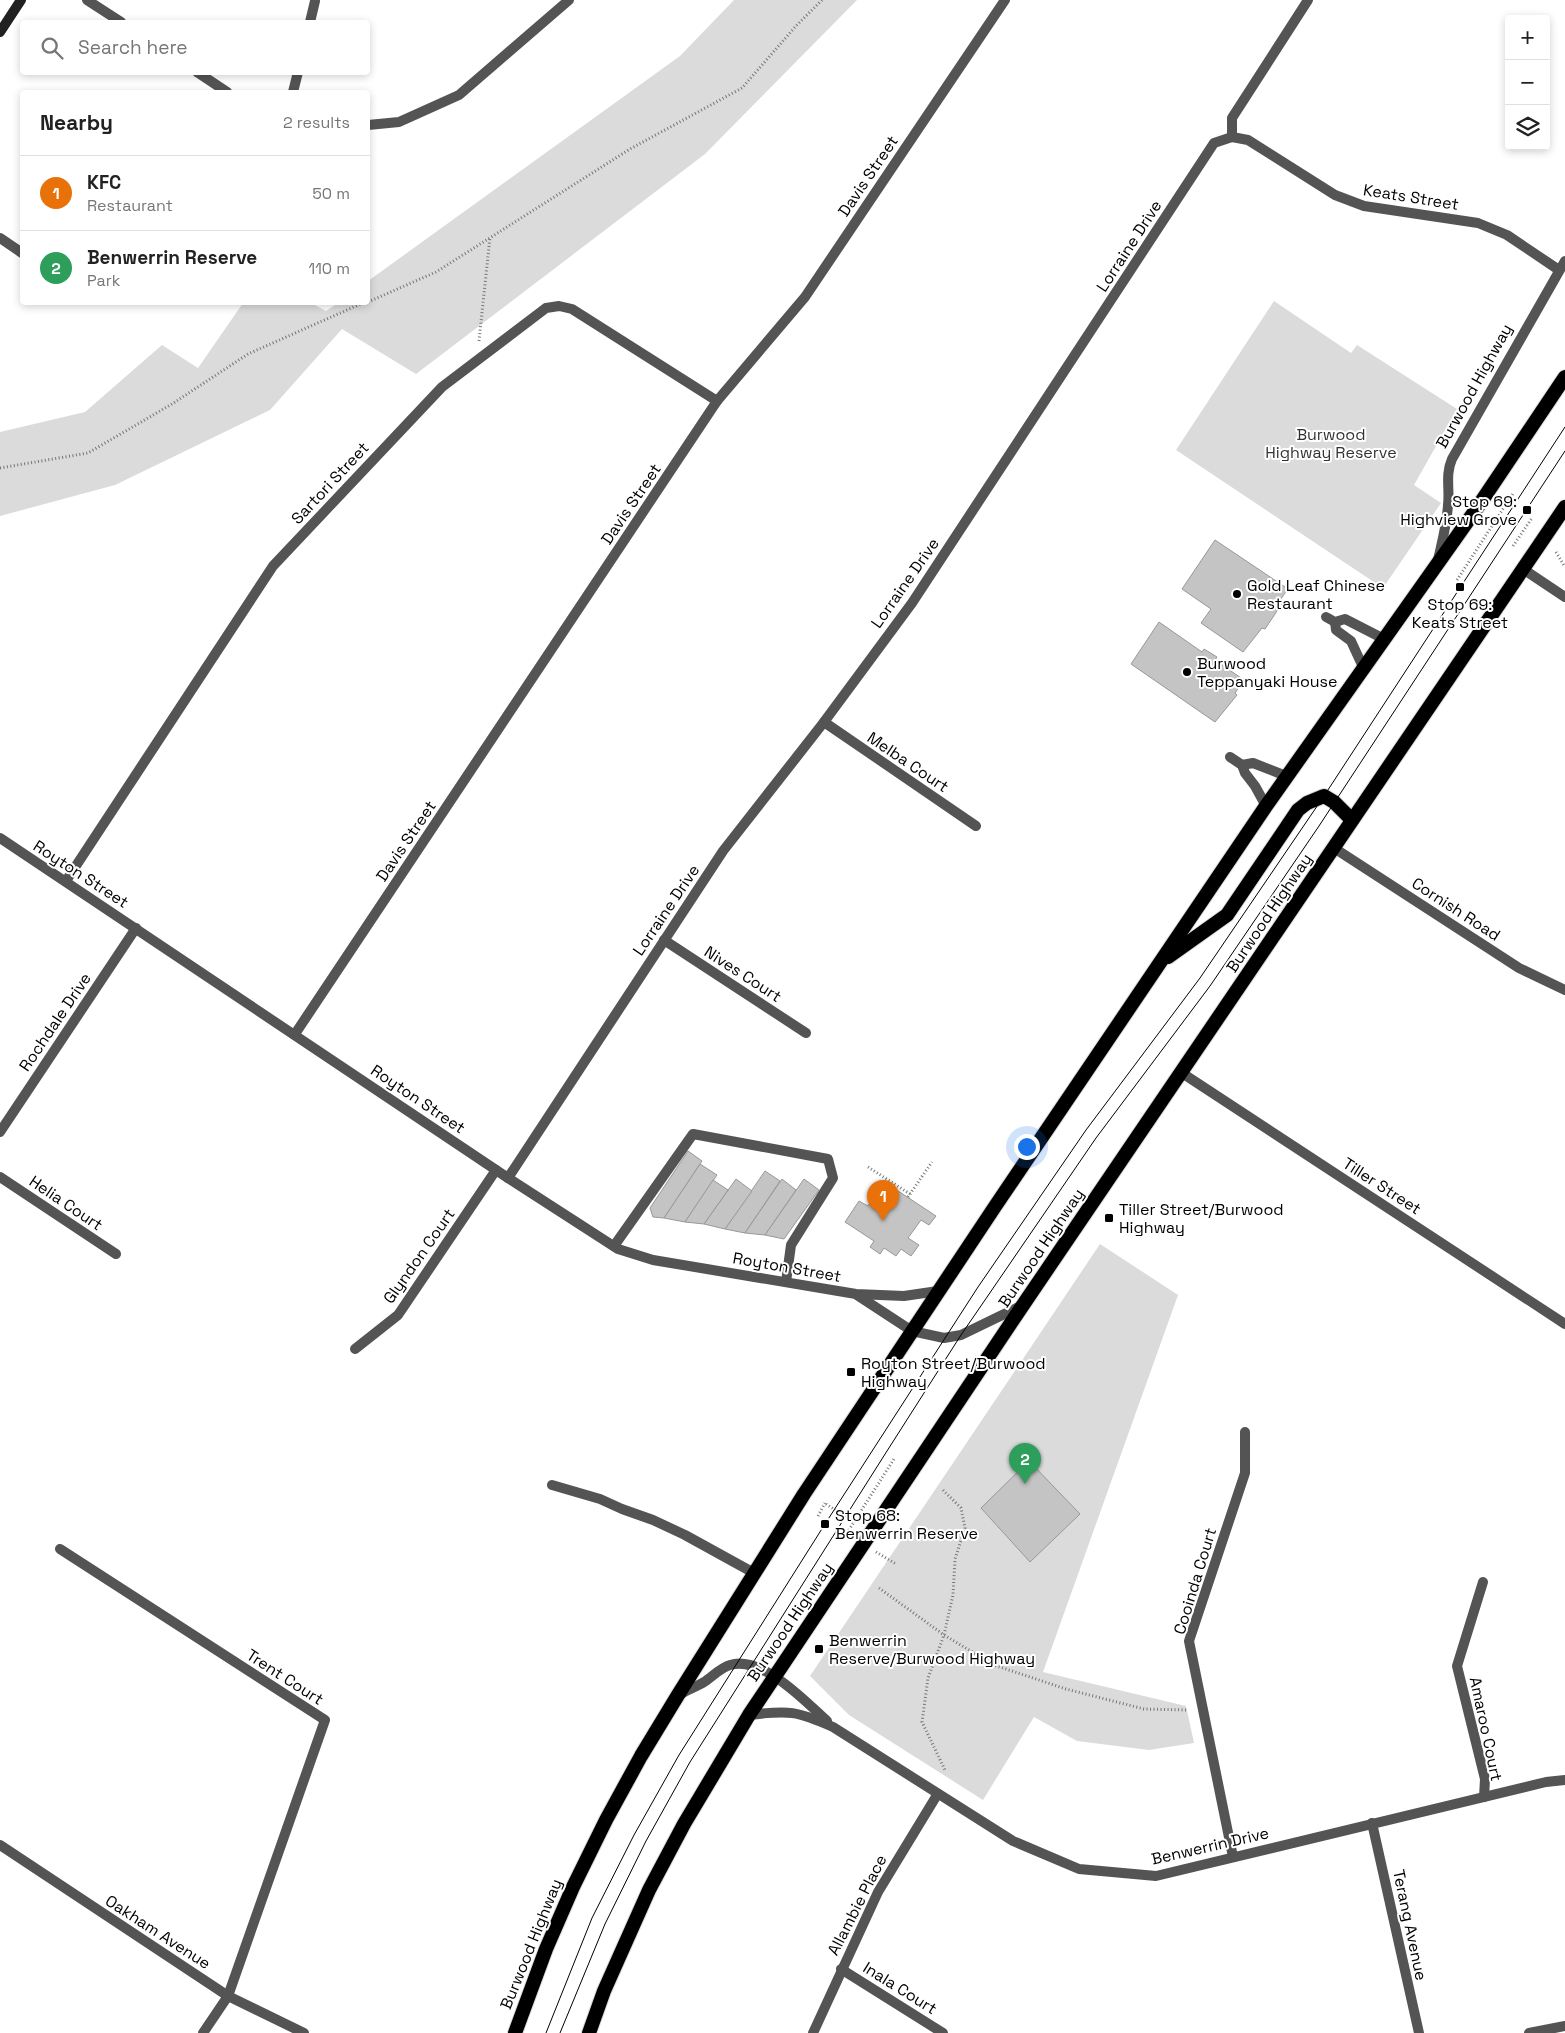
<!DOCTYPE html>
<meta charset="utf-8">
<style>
body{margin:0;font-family:"Space Grotesk",sans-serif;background:#f2f2f2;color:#222}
.controls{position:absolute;right:15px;top:15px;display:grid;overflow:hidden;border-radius:5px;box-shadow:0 2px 8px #0003}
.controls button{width:45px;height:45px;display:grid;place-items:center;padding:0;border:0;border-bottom:1px solid #e0e0e0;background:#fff;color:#222;font:25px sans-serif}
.you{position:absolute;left:1026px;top:1146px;width:18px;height:18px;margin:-12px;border:4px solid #fff;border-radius:50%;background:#1a73e8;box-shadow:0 0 0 8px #1a73e833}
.badge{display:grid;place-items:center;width:32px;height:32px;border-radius:50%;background:#0b8043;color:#fff;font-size:16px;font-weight:700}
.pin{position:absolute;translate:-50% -41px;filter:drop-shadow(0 1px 2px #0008)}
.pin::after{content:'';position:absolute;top:26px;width:18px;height:15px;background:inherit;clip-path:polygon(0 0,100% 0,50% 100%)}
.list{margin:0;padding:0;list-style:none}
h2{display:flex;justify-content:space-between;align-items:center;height:65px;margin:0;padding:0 20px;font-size:21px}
h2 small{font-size:16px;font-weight:400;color:#767676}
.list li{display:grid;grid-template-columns:32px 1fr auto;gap:15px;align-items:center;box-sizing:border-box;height:75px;padding:0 20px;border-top:1px solid #e0e0e0}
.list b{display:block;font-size:19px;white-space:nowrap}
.list p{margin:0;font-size:16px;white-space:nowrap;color:#767676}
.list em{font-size:16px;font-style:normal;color:#767676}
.icon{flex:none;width:28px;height:28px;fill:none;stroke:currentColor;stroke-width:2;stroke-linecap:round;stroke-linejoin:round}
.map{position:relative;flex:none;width:1565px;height:2033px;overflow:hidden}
.search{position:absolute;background:#fff;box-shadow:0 2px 8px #0003;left:20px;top:20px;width:350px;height:55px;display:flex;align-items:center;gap:12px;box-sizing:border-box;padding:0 18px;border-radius:5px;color:#767676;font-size:19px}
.panel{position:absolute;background:#fff;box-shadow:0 2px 8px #0003;left:20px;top:90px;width:350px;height:215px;border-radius:5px}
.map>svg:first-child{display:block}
.green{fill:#dbdbdb}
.building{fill:#c4c4c4;stroke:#989898}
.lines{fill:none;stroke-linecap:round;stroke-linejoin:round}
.trunk-casing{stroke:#dbdbdb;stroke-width:16}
.path{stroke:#767676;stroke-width:3;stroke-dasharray:1 2.5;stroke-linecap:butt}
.service{stroke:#545454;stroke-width:10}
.minor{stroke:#545454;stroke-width:10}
.secondary{stroke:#212121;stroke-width:10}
.trunk{stroke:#000;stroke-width:14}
.tram{stroke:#000;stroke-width:1}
.poi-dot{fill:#000;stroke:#fff;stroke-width:2}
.labels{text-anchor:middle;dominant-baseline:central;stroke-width:4;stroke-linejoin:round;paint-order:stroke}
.street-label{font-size:16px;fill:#000;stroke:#fff}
.park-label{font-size:16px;fill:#323232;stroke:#fff}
.poi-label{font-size:16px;fill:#000;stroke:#fff;text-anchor:start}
</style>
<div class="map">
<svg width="1565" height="2033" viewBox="0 0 1565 2033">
<rect width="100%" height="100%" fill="#fff"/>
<g class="green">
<polygon points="734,0 857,0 705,154 416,374 342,329 270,410 115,485 0,516 0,432 85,412 162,345 198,368 243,303 311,303 326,311 338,303 368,302 368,281 680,56"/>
<polygon points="1274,301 1351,353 1357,345 1457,409 1414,485 1441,503 1383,588 1176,450"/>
<polygon points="1100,1244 1178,1295 1043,1672 1186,1706 1194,1743 1149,1750 1077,1741 1034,1717 983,1800 849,1715 810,1676"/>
</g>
<g class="building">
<polygon points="1215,540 1288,589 1280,600 1283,602 1265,629 1262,628 1243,652 1201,623 1211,609 1182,589"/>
<polygon points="1159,622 1202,652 1204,649 1217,657 1215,660 1244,680 1235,693 1237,695 1215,722 1131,664"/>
<polygon points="688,1151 702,1161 664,1218 653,1217 650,1208"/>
<polygon points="700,1164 717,1175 685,1222 664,1218"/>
<polygon points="765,1171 780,1181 745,1233 725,1229"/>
<polygon points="736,1179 752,1191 725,1229 704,1224"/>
<polygon points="782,1179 796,1190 765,1235 745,1233"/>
<polygon points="804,1179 819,1190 784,1239 765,1235"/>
<polygon points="713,1180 728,1190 704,1224 685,1222"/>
<polygon points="889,1185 936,1216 929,1225 921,1220 908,1238 919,1245 911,1256 901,1249 896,1256 884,1248 880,1254 870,1247 874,1241 845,1222 859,1201 868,1206 878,1190 884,1193"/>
<polygon points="1029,1461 1080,1514 1030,1562 981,1508"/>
</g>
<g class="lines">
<defs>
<g id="trunk">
<polyline points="1168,957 1227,915 1298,810 1307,803 1324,796 1334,802 1352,820"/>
<polyline points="515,2033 546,1949 573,1887 606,1820 641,1756 678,1695 804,1494 996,1205 1266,806 1477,508 1565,377"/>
<polyline points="589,2033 604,1991 649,1890 684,1824 749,1715 1023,1305 1565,507"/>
</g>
</defs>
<use href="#trunk" class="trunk-casing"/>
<g class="path">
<polyline points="368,302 436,272 630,149 742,88 796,26 822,0"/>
<polyline points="479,341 490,237"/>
<polyline points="0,468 88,453 172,404 248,354 365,302"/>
<polyline points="1513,546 1532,518"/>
<polyline points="1556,552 1565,567"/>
<polyline points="1457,580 1514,492"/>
<polyline points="868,1167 910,1194"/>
<polyline points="908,1197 932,1162"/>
<polyline points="943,1490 961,1508 965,1528 955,1559 953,1595 944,1635 928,1678 922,1722 945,1770"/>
<polyline points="826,1504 854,1522 847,1533 850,1535"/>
<polyline points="818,1516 825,1503"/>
<polyline points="854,1522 894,1459"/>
<polyline points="876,1552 896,1564"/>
<polyline points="879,1588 944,1635 994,1665 1066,1689 1144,1709 1188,1710"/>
</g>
<g class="service">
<polyline points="1326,617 1335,622 1345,619 1384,639"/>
<polyline points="1335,622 1336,630 1351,641 1363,667"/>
<polyline points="1230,757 1242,765 1245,773 1255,786 1266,806"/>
<polyline points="1242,765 1253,763 1286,776"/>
<polyline points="614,1246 693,1134 828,1159 833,1178 791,1245 786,1282"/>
<polyline points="552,1485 600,1499 622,1509 653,1520 685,1535 754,1573"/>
</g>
<g class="minor">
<polyline points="87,0 121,22"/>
<polyline points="310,22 315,1"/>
<polyline points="197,72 227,92"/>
<polyline points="293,92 298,72"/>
<polyline points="368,125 399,122 459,95 569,0"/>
<polyline points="1232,137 1248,140 1335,195 1364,206 1478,223 1507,235 1559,270"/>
<polyline points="0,238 22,253"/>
<path d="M1438 560C1442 542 1447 524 1448 505 1450 489 1445 475 1452 459L1565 261"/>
<polyline points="1523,569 1565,597"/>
<polyline points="824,722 976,826"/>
<polyline points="0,838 508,1178 618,1249 653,1260 856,1294 904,1296 938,1291"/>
<polyline points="1334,848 1519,968 1565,990"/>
<polyline points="66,881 273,566 442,387 546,308 559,306 572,309 717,401"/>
<polyline points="664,940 806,1033"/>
<polyline points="295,1034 717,401 805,297 1005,0"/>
<polyline points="1182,1073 1565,1324"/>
<polyline points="0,1132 136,928"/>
<polyline points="0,1177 116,1254"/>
<polyline points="508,1178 723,851 824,722 912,603 1214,143 1232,137 1232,118 1308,0"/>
<polyline points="857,1295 912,1331 944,1338 961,1335 1023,1305"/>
<polyline points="355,1349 398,1315 496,1170"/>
<polyline points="60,1549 325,1720 228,1996 203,2033"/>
<polyline points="1483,1582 1457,1666 1485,1779 1484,1797"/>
<path d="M679 1695C687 1690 696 1687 704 1682 712 1677 720 1668 730 1665 762 1655 806 1702 827 1721"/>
<path d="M749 1715C789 1710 797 1711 833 1727L1013 1841 1079 1869 1156 1876 1546 1782 1565 1780"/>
<polyline points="1372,1823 1419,2033"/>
<polyline points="0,1845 228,1996 304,2033"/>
<polyline points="1233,1857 1189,1641 1245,1473 1245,1432"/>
<polyline points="841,1969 943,2033"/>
<polyline points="813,2033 878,1892 937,1795"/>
<polyline points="1529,2033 1565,2026"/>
</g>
<polyline class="secondary" points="0,32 21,0"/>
<use href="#trunk" class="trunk"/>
<g class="tram">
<polyline points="546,2033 592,1918 634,1835 679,1755 825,1524 978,1287 1086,1130 1200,978 1324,796 1565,427"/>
<polyline points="560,2033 605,1924 646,1841 690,1762 887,1451 961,1335 1096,1138 1210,986 1319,826 1565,451"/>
</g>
</g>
<g class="poi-dot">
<rect x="1522" y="505" width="10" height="10" rx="2.5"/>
<rect x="1455" y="582" width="10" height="10" rx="2.5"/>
<circle cx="1237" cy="594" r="5"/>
<circle cx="1187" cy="672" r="5"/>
<rect x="1104" y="1213" width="10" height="10" rx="2.5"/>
<rect x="846" y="1367" width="10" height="10" rx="2.5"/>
<rect x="820" y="1519" width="10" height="10" rx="2.5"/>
<rect x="814" y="1644" width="10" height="10" rx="2.5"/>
</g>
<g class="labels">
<g class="street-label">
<text transform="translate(868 176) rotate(-56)">Davis Street</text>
<text transform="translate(1411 197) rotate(9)">Keats Street</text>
<text transform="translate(1129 246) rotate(-57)">Lorraine Drive</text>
<text transform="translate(1474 386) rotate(-61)">Burwood Highway</text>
<text transform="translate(330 483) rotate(-47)">Sartori Street</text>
<text transform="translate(631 504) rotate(-56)">Davis Street</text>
<text transform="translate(905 583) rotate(-55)">Lorraine Drive</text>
<text transform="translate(908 762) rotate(34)">Melba Court</text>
<text transform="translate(406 841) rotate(-56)">Davis Street</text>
<text transform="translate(81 874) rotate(33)">Royton Street</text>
<text transform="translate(1456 909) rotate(33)">Cornish Road</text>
<text transform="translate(666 910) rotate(-56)">Lorraine Drive</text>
<text transform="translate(1269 913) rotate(-56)">Burwood Highway</text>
<text transform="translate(743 974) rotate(33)">Nives Court</text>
<text transform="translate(55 1022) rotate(-56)">Rochdale Drive</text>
<text transform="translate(418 1099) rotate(34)">Royton Street</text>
<text transform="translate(1382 1186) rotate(33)">Tiller Street</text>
<text transform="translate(66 1203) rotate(34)">Helia Court</text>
<text transform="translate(1041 1248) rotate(-56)">Burwood Highway</text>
<text transform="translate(419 1256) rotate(-55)">Glyndon Court</text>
<text transform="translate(787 1267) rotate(10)">Royton Street</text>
<text transform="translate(1195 1581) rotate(-73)">Cooinda Court</text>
<text transform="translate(790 1622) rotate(-56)">Burwood Highway</text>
<text transform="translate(285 1677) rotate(33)">Trent Court</text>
<text transform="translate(1486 1729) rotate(78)">Amaroo Court</text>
<text transform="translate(1210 1846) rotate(-13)">Benwerrin Drive</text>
<text transform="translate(857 1905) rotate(-63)">Allambie Place</text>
<text transform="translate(1410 1925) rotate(78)">Terang Avenue</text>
<text transform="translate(158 1932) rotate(33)">Oakham Avenue</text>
<text transform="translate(531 1944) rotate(-68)">Burwood Highway</text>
<text transform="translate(900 1988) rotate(32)">Inala Court</text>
</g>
<g class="park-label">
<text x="1331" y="434">Burwood<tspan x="1331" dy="18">Highway Reserve</tspan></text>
</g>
<g class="poi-label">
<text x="1517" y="501" text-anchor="end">Stop 69:<tspan x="1517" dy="18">Highview Grove</tspan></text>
<text x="1247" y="585">Gold Leaf Chinese<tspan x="1247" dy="18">Restaurant</tspan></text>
<text x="1460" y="604" text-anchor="middle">Stop 69:<tspan x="1460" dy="18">Keats Street</tspan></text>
<text x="1197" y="663">Burwood<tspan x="1197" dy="18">Teppanyaki House</tspan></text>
<text x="1119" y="1209">Tiller Street/Burwood<tspan x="1119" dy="18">Highway</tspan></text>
<text x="861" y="1363">Royton Street/Burwood<tspan x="861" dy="18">Highway</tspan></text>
<text x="835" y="1515">Stop 68:<tspan x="835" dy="18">Benwerrin Reserve</tspan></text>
<text x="829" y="1640">Benwerrin<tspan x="829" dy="18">Reserve/Burwood Highway</tspan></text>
</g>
</g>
</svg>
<div class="controls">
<button>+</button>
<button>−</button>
<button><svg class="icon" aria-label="layers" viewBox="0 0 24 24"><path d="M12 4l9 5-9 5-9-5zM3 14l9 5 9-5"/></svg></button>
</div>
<div class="you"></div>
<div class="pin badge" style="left:883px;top:1221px;background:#e8710a">1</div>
<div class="pin badge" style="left:1025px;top:1484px;background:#2e9e5b">2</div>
<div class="search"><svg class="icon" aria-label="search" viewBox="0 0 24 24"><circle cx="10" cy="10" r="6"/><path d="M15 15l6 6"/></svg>Search here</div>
<section class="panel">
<h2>Nearby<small>2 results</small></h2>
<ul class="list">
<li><span class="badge" style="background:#e8710a">1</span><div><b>KFC</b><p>Restaurant</p></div><em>50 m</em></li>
<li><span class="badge" style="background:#2e9e5b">2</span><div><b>Benwerrin Reserve</b><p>Park</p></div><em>110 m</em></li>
</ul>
</section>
</div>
